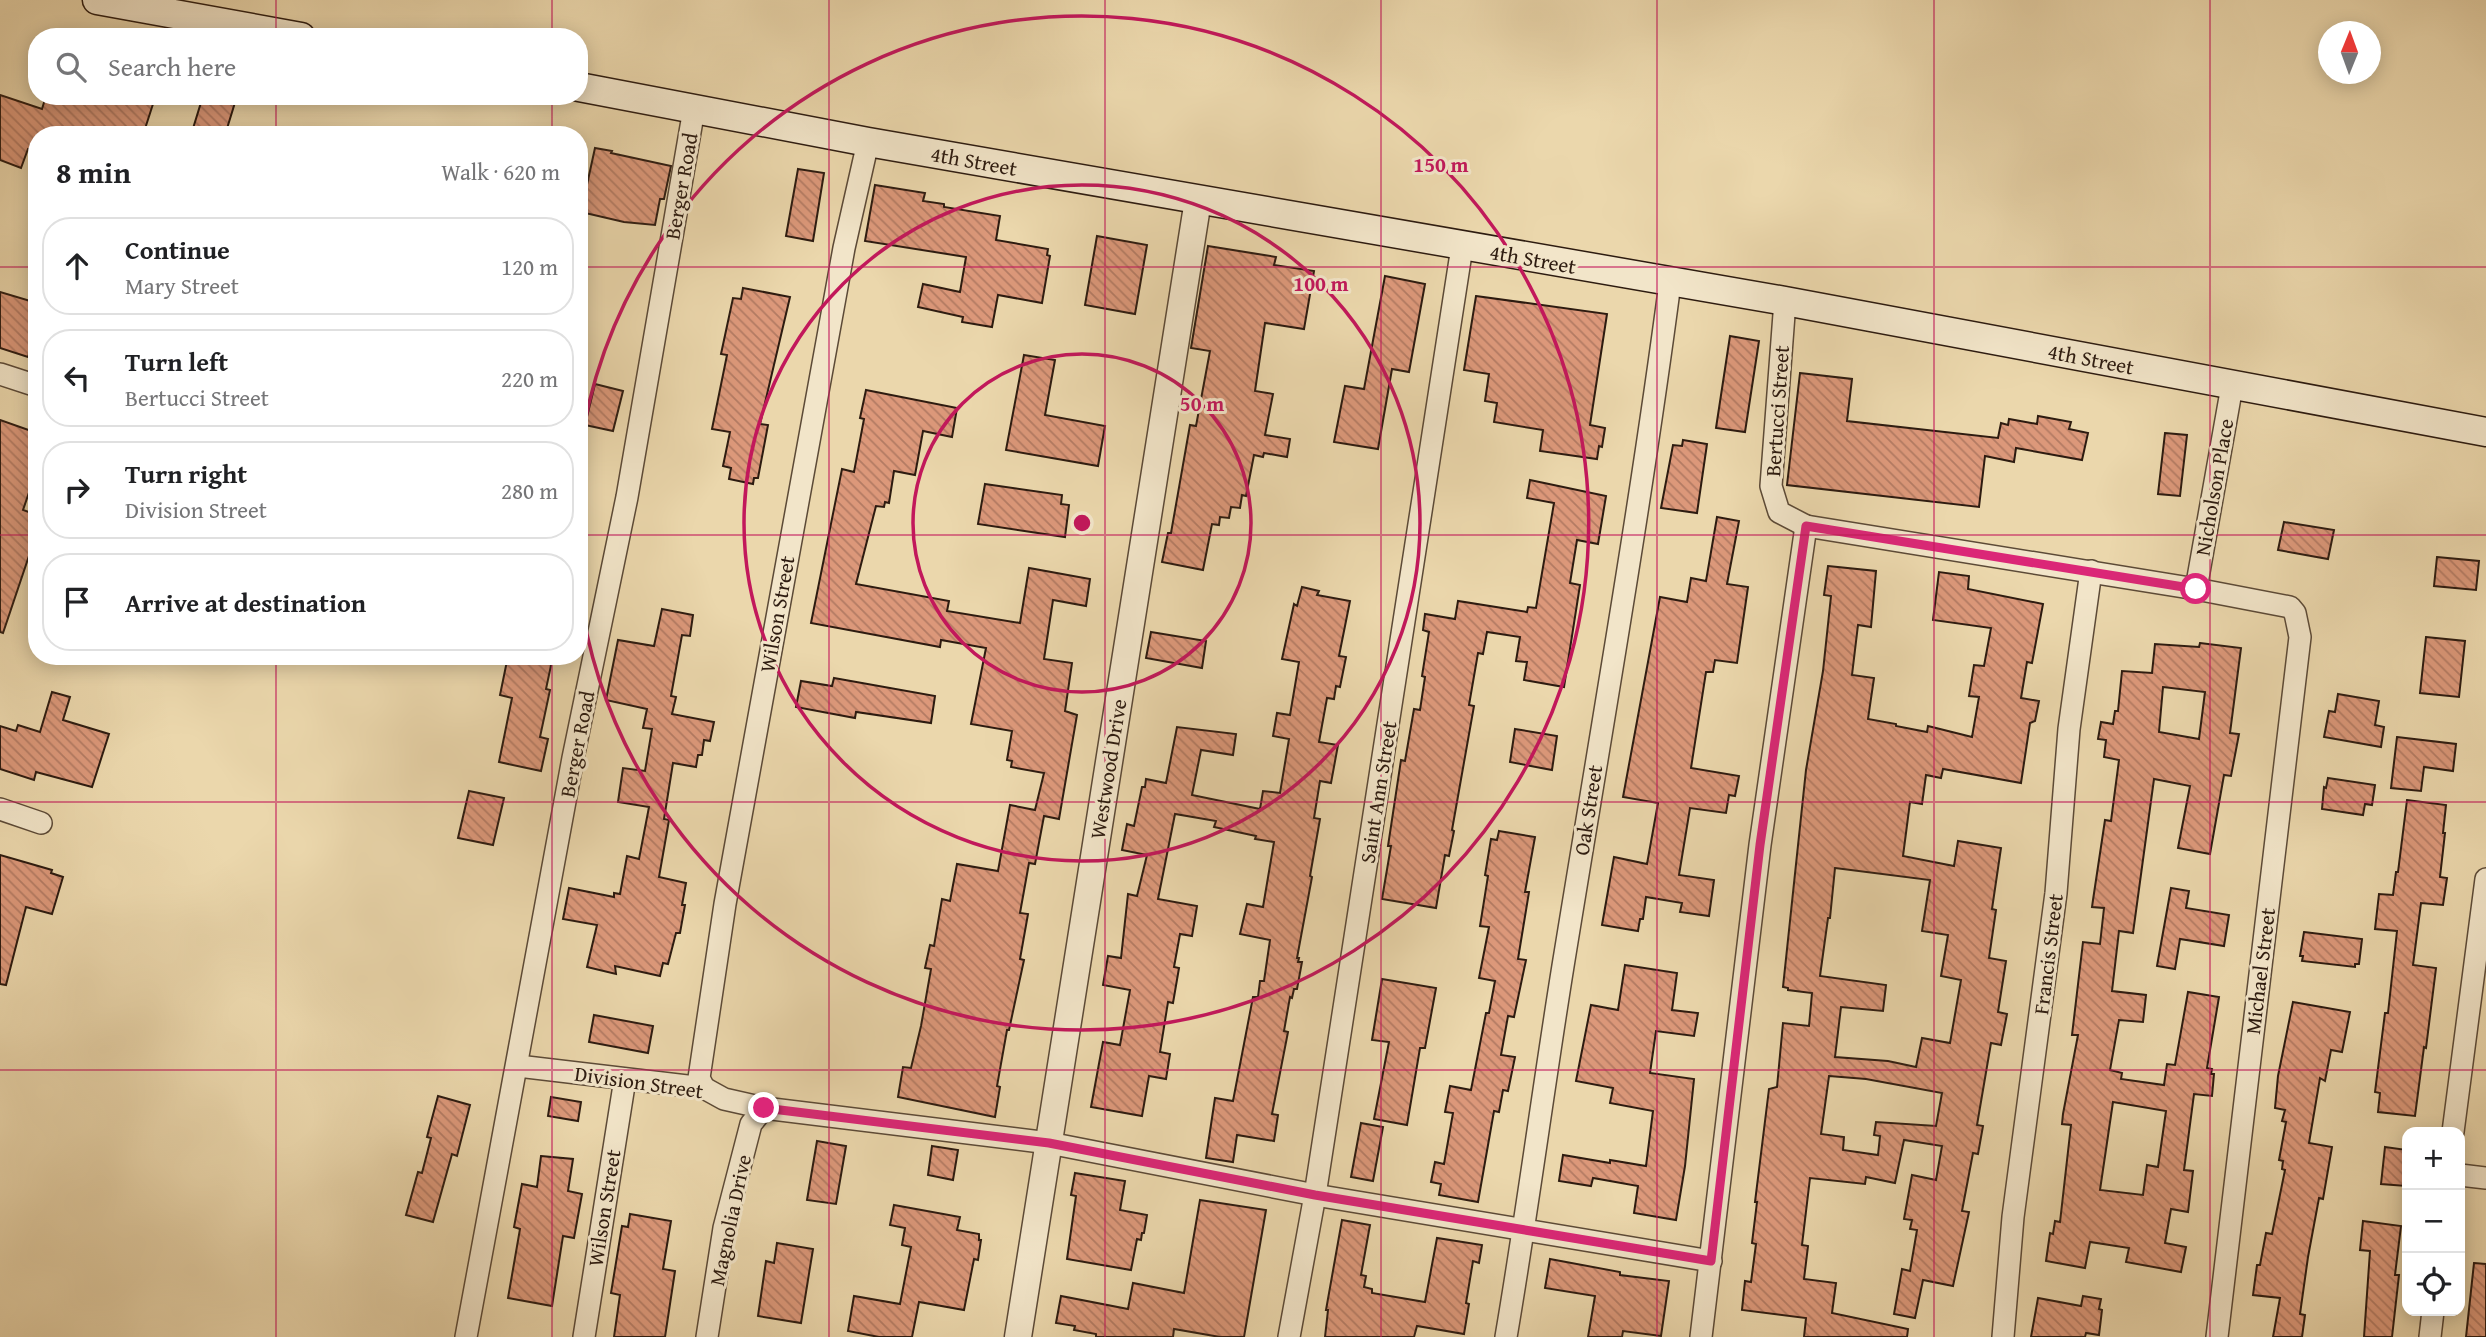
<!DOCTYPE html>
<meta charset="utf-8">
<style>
body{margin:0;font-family:"Gentium Book Plus",serif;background:#f2f2f2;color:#202124}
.controls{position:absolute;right:21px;bottom:21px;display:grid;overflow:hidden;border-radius:14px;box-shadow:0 4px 18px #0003}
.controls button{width:63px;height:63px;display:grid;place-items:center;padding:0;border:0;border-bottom:2px solid #e0e0e0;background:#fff;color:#202124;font:35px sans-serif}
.compass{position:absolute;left:2318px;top:21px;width:63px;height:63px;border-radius:50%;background:#fff;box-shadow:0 4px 18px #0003;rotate:1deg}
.stop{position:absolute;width:21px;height:21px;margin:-16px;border:5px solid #db2777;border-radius:50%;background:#fff}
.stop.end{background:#db2777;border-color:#fff;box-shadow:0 2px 7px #0008}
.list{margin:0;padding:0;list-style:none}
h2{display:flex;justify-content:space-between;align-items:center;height:91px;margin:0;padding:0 28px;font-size:30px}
h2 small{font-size:23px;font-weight:400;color:#757577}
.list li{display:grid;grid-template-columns:46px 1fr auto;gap:21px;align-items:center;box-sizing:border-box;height:98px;margin:0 14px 14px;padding:0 14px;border:2px solid #e0e0e0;border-radius:28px}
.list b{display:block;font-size:26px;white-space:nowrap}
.list p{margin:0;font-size:23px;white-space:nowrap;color:#757577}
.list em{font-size:23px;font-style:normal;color:#757577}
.icon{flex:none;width:38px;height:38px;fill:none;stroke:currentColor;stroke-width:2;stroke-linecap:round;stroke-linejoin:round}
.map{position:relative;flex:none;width:2486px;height:1337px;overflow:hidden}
.search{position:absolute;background:#fff;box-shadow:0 4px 18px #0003;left:28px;top:28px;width:560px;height:77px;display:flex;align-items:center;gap:18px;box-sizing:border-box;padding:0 24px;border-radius:28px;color:#757577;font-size:26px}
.panel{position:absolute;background:#fff;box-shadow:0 4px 18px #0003;left:28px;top:126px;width:560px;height:539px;border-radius:28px}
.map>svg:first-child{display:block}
.building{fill:url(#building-back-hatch);stroke:#2d1b10;stroke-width:2;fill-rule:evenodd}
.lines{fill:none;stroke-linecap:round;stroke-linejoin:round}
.minor-casing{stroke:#5c4a37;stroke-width:24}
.tertiary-casing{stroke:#5c4a37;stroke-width:29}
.secondary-casing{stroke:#2d1b10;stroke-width:31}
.minor{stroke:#f2e5c9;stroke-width:21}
.tertiary{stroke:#f2e5c9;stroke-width:26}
.secondary{stroke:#f2e5c9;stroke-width:28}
.route{stroke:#db2777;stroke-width:9}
.grid{fill:none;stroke:#c2185b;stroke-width:2;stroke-opacity:0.55}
.ring{fill:none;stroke:#c2185b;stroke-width:3.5}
.labels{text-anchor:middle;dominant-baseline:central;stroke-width:6;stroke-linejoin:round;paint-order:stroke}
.street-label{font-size:21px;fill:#2d1b10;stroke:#f2e5c9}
.centre{fill:#c2185b;stroke:#f2e5c9;stroke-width:3.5}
.ring-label{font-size:21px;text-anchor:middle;font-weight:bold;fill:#c2185b;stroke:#f2e5c9;stroke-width:6;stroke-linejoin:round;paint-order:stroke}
</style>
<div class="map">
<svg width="2486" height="1337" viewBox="0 0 2486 1337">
<defs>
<pattern id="building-back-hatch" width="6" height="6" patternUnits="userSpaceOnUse" patternTransform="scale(1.75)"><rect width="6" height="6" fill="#dc987a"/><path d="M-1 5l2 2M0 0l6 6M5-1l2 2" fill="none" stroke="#b37b63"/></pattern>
</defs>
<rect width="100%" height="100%" fill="#ebd7ac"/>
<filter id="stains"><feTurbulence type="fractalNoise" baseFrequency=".00286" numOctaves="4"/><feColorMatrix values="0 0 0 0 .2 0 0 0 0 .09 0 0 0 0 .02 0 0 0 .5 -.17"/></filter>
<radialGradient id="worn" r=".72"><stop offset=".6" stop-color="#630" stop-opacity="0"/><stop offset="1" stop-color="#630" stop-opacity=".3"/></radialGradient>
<g class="building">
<polygon points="0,95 42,109 46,96 129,96 153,104 143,135 37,135 37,152 28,149 21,168 0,160"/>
<polygon points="203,96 237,96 225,135 191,135"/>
<polygon points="595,148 612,151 611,153 671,166 664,199 660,199 655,225 624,222 581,212"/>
<polygon points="798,169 824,173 813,241 786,236"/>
<polygon points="875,185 925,193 923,201 944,204 944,207 1000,216 996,240 1048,249 1047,255 1050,256 1042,303 998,295 992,327 962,322 963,317 918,307 923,284 960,292 966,257 865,241"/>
<polygon points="1097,236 1147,245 1135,314 1085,305"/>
<polygon points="1208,246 1276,257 1274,265 1314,271 1304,329 1265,323 1255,391 1273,394 1265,435 1290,439 1287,457 1264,453 1263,457 1254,455 1246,496 1242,495 1240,508 1231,507 1229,518 1220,517 1219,525 1212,524 1203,570 1162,562 1168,533 1171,533 1190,425 1196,426 1210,351 1191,348"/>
<polygon points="1385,276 1425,284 1409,372 1392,369 1378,449 1334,442 1345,386 1364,389"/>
<polygon points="743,288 790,297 760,424 768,425 758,478 754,478 753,484 729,479 731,468 723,466 730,432 712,429 727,355 721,354 733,298 741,299"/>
<polygon points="0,292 37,303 37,330 28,357 0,348"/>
<polygon points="1476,296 1607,314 1590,425 1605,428 1602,447 1599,446 1597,459 1540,451 1543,430 1494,422 1497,403 1485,401 1489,374 1464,370"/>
<polygon points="1730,336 1759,341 1745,432 1716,428"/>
<polygon points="1024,355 1055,360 1045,415 1105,426 1098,466 1006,450"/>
<polygon points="1800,373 1852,379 1847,421 1998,438 2001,423 2008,425 2009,419 2037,424 2038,416 2071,422 2069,429 2088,433 2082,460 2016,448 2014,462 1985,456 1979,507 1787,485"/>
<polygon points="595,384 623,391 613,431 585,425"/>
<polygon points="866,390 957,408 952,437 923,431 915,475 894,471 889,503 885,502 884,507 876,506 856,584 949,601 947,611 1020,623 1029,568 1090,579 1086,606 1053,600 1044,659 1072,663 1065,711 1077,715 1059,819 1044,816 1035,864 1029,863 1020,913 1028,914 1020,959 1024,960 1009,1030 1007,1030 997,1086 1000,1087 995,1117 898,1097 903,1067 911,1068 921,1026 931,969 925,968 930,945 934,946 942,899 950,901 957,864 998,871 1010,805 1035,810 1044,773 1011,767 1012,761 1007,760 1012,731 971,724 986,648 941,640 940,647 811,623 842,469 854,472 864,419 860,418"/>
<polygon points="0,420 37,433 37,469 23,510 37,515 37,532 3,633 0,632"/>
<polygon points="2165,433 2187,435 2180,496 2158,494"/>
<polygon points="1683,440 1707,444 1697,513 1661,508 1673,445 1682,446"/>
<polygon points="1530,480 1606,496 1598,544 1577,540 1570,583 1580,585 1564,687 1524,680 1527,662 1516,661 1520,637 1487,632 1483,654 1478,653 1469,705 1474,706 1452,830 1454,831 1449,856 1445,855 1436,908 1382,899 1391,846 1388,846 1401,760 1405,761 1414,709 1420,710 1425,677 1422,676 1429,632 1423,630 1425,614 1455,619 1458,601 1527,612 1528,607 1536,608 1554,503 1527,498"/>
<polygon points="985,484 1062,495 1061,504 1069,505 1065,537 978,524"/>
<polygon points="1717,517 1739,521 1727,584 1748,587 1737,663 1715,660 1713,672 1706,672 1691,768 1739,776 1735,796 1729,795 1726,813 1690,808 1679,875 1714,880 1709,916 1680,912 1682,903 1646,897 1643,919 1640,919 1638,931 1602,925 1614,857 1647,864 1658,803 1623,797 1660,597 1687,602 1691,578 1706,581"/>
<polygon points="2284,522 2334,530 2328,559 2278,550"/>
<polygon points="2437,557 2479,561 2476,590 2434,586"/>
<path d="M1828 566 1876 571 1871 627 1858 625 1852 675 1874 678 1868 719 1896 724V726L1927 732 1928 726 1972 737 1979 697 1969 696 1974 665 1984 666 1991 628 1933 620 1939 572 1969 576 1968 589 2043 604 2032 663 2027 662 2021 698 2039 701 2035 721 2030 723 2021 783 1943 769 1941 778 1926 775 1922 804 1910 802 1903 856 1954 866 1958 841 2001 848 1992 909 1996 910 1989 958 2006 961 1998 1012 2007 1014 2001 1045 1991 1043 1977 1125 1983 1126 1978 1154 1973 1153 1962 1211 1969 1212 1953 1286 1923 1280 1915 1318 1894 1314 1902 1269 1910 1271 1917 1230 1910 1229 1912 1220 1904 1219 1912 1175 1936 1180 1942 1146 1904 1140 1895 1183 1866 1177 1865 1184 1810 1178 1802 1245 1808 1246 1804 1279 1836 1283 1832 1313 1908 1329 1907 1337H1804L1806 1318 1742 1310 1745 1281 1751 1282 1756 1244 1752 1243 1757 1202H1755L1769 1089 1777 1087 1783 1023 1809 1026 1812 993 1788 990V988L1783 987 1806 770 1823 671 1831 596 1824 595ZM1835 868 1930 880 1922 931 1948 935 1941 976 1961 980 1950 1043 1922 1038 1916 1067 1888 1061 1835 1057 1841 1007 1883 1011 1886 985 1820 976 1828 918H1830ZM1829 1076 1866 1079 1942 1093 1936 1126 1876 1122 1874 1135 1880 1136 1878 1155 1843 1150 1844 1137 1821 1134Z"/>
<polygon points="1302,587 1319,591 1317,595 1350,601 1339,656 1346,657 1340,687 1336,686 1334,699 1327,698 1319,742 1338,745 1331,783 1320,781 1314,818 1320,819 1310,876 1312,877 1297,958 1299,958 1298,962 1302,962 1297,989 1294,989 1292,998 1290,997 1284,1031 1288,1032 1272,1114 1278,1115 1274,1141 1237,1135 1233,1162 1206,1158 1215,1098 1233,1101 1253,997 1258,997 1260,981 1264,981 1270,940 1240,934 1247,904 1263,907 1274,842 1255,839 1256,836 1214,827 1216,821 1175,814 1158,899 1197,906 1192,936 1180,934 1174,967 1179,968 1173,1003 1168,1002 1160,1052 1170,1054 1166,1079 1149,1076 1142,1116 1091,1107 1103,1042 1120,1045 1130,990 1103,985 1108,956 1121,958 1128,894 1137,896 1147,855 1122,850 1127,824 1134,826 1142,787 1145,787 1146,779 1166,783 1177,727 1236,734 1233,755 1201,750 1192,795 1260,809 1263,791 1280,793 1289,739 1273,736 1277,713 1290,715 1299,662 1282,659 1294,604 1297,606"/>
<polygon points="662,609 693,615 690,636 682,635 671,696 676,697 672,714 714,722 710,741 704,740 702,755 698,755 696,767 673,763 664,819 669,820 659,877 686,883 682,905 685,905 680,933 676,933 668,964 663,963 660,976 615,966 616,974 587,967 597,925 563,919 569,888 614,897 614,893 620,894 627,856 639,859 649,807 618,802 623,768 645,771 652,729 643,728 647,709 606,700 618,640 654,646"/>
<polygon points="1151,632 1206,641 1202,668 1146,658"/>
<polygon points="2426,637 2465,641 2459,697 2420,693"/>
<path d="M2200 643 2241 648 2230 733 2239 734 2231 776 2224 775 2210 854 2178 848 2190 786 2154 779 2133 933 2119 931 2112 991 2146 995 2143 1022 2119 1020 2110 1070 2122 1073 2121 1079 2164 1085 2167 1064 2175 1065 2188 992 2219 997 2207 1068 2212 1069 2211 1074H2214L2212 1096 2194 1094 2184 1170 2193 1171 2188 1212 2171 1209 2165 1243 2186 1247 2181 1272 2126 1262 2129 1248 2090 1242 2085 1268 2046 1261 2050 1233 2053 1234 2055 1221 2060 1222 2071 1125 2062 1124 2063 1114 2078 1035H2072L2083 942 2100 944 2104 908 2092 907 2093 900 2105 820 2111 821 2119 760 2104 757 2106 740 2098 739 2101 722 2113 724 2115 711H2118L2122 671 2152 673 2155 644 2199 647ZM2163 687 2205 692 2199 739 2159 732ZM2113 1102 2166 1111 2158 1167 2147 1165 2143 1195 2100 1190Z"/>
<polygon points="508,656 553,656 546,689 550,690 540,737 548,739 541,771 499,762 512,698 500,695"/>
<polygon points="834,678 935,696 931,723 856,712 855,718 796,707 801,681 832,686"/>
<polygon points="52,692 70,697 63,720 109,734 92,787 36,772 34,780 0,769 0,726 16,731 18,725 40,732"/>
<polygon points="2338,694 2379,701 2375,725 2384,727 2381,747 2324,737 2329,711 2335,712"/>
<polygon points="1515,729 1557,736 1552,770 1510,762"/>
<polygon points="2397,737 2456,744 2453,771 2424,767 2421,791 2391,788"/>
<polygon points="2328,778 2375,785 2372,805 2365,804 2363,815 2322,809 2324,787 2326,788"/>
<polygon points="469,791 504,798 493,845 458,838"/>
<polygon points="2407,800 2446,805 2443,833 2445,833 2440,877 2447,878 2443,905 2421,903 2413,965 2436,968 2426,1048 2424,1047 2415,1116 2378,1112 2380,1093 2375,1092 2385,1013 2388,1013 2397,931 2375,929 2379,894 2393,895 2396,872 2398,872"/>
<polygon points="1499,831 1535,837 1525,892 1529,892 1518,959 1526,960 1514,1017 1508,1016 1501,1055 1515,1057 1508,1091 1503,1090 1499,1112 1494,1111 1478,1202 1439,1195 1441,1184 1431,1182 1435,1162 1444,1164 1453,1113 1445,1112 1450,1086 1471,1090 1486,1013 1489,1013 1495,981 1479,978 1489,927 1480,926 1488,876 1485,875 1491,839 1497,840"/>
<polygon points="0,855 52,870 51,873 63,877 52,914 26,907 6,985 0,984"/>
<polygon points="2171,888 2189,891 2186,908 2229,915 2224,946 2180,939 2175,969 2157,966"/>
<polygon points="2304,932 2362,939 2359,964 2355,964 2355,967 2302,961 2303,956 2300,956"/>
<polygon points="1625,965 1677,973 1672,1010 1698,1013 1694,1036 1656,1031 1650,1073 1694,1079 1685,1166 1676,1220 1634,1213 1638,1186 1593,1178 1591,1186 1559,1181 1563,1155 1610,1163 1610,1160 1646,1166 1653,1111 1610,1103 1613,1088 1576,1081 1591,1005 1618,1010"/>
<polygon points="1382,979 1436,988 1425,1048 1420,1048 1407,1125 1374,1119 1389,1042 1372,1040"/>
<polygon points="2293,1002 2350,1012 2342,1052 2331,1050 2325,1081 2320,1078 2309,1143 2332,1147 2323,1199 2319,1198 2308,1257 2300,1314 2305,1315 2302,1337 2273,1337 2280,1298 2253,1295 2257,1265 2260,1265 2266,1233 2272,1234 2285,1170 2282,1169 2283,1161 2279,1160 2286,1122 2282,1121 2285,1110 2275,1108 2278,1076"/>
<polygon points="594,1015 653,1026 648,1053 589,1042"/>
<polygon points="438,1096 470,1105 457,1156 452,1154 433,1222 406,1215 418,1172 422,1173 431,1138 427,1137"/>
<polygon points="551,1097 581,1102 578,1121 548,1116"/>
<polygon points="1361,1123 1383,1127 1373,1181 1351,1177"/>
<polygon points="817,1141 846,1146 836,1204 807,1200"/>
<polygon points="932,1146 958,1150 953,1180 928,1175"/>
<polygon points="2385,1147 2407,1150 2406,1186 2381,1184"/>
<polygon points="541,1156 573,1159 568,1191 582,1194 574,1238 563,1236 552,1306 508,1298 520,1229 514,1227 522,1184 537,1187"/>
<polygon points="1075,1173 1125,1181 1120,1210 1147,1215 1144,1233 1142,1233 1141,1240 1137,1239 1131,1270 1067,1259 1076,1196 1071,1195"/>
<polygon points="1200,1200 1266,1210 1244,1337 1220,1337 1174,1329 1173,1337 1096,1337 1096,1334 1074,1330 1075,1326 1056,1323 1061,1296 1128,1309 1133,1283 1184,1293"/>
<polygon points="894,1205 960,1217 957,1230 979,1234 979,1240 981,1240 978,1260 974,1259 964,1310 919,1302 912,1337 879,1337 848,1331 854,1296 900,1304 911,1247 902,1245 905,1228 890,1225"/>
<polygon points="630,1214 671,1221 663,1269 675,1271 665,1337 614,1337 620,1295 611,1293 622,1226 628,1227"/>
<polygon points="1342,1220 1370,1225 1361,1275 1366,1276 1364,1287 1372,1289 1372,1293 1425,1302 1437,1238 1482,1245 1479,1263 1473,1261 1466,1303 1469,1304 1464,1334 1417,1326 1414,1337 1325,1337 1328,1310 1326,1310"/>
<polygon points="2363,1221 2401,1226 2395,1275 2399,1275 2392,1337 2364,1337 2370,1251 2360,1250"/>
<polygon points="777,1243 813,1249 801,1323 758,1316 766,1261 774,1263"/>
<polygon points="1550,1259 1620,1272 1620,1275 1669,1281 1661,1336 1623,1331 1622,1337 1588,1337 1595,1296 1545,1288"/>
<polygon points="2474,1263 2486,1264 2486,1337 2466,1337"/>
<polygon points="2083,1296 2101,1299 2099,1309 2102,1310 2099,1335 2086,1333 2085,1337 2031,1337 2038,1298 2081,1306"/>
</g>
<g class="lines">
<defs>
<g id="minor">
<polyline points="1785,301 1771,486 1779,512 1806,526 2196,589 2290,607 2295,613 2300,637 2217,1337"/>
<polyline points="0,374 37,386"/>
<polyline points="2196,589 2232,386"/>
<polyline points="0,809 41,823"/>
<polyline points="518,1066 704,1088 724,1099 764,1108 1049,1143 1315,1195 1711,1261"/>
<polyline points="704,1088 699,1078 725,904 844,248 868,142"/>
<polyline points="2453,1132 2486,879"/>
<polyline points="2460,1175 2486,1178"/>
<polyline points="466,1337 573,758 627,497 694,109"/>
<polyline points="584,1337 625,1079"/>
<polyline points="707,1337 724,1228 751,1124 764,1108"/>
<polyline points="1289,1337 1315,1195 1462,247"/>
<path d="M1506 1337C1527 1214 1543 1090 1563 966 1600 738 1640 511 1670 283"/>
<polyline points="1701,1337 1760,845 1806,526"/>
<polyline points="2003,1337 2013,1217 2056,893 2069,729 2091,571"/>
<polyline points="2430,1337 2433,1311"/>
</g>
<polyline id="tertiary" points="1018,1337 1198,200"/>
<g id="secondary">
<polyline points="97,0 301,37"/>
<polyline points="579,87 868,142 1785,301 2486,432"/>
</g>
</defs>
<use href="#minor" class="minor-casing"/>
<use href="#tertiary" class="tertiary-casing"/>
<use href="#secondary" class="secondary-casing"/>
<use href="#minor" class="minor"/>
<use href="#tertiary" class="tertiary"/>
<use href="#secondary" class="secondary"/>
</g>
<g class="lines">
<polyline class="route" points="764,1108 1049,1143 1315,1195 1711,1261 1760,845 1806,526 2196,589"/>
</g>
<path class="grid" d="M276 0V37M552 0V37M829 0V1337M1105 0V1337M1381 0V1337M1657 0V1337M1934 0V1337M2210 0V1337M276 96V135M552 96V135M0 267H37M579 267H2486M0 535H37M579 535H2486M276 656V1337M552 656V1337M0 802H2486M0 1070H2486"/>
<g class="ring">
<circle cx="1082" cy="523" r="169"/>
<circle cx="1082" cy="523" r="338"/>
<path d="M579 457A507 507 0 1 1 579 589"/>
</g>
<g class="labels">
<g class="street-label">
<text transform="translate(974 161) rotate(10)">4th Street</text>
<text transform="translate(681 186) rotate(-80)">Berger Road</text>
<text transform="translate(1533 259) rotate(10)">4th Street</text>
<text transform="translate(2091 359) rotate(11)">4th Street</text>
<text transform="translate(1777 411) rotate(-86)">Bertucci Street</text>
<text transform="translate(2214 487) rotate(-80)">Nicholson Place</text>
<text transform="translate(777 614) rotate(-80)">Wilson Street</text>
<text transform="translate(577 744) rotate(-79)">Berger Road</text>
<text transform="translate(1108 769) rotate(-81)">Westwood Drive</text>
<text transform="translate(1378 792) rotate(-81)">Saint Ann Street</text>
<text transform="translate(1588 810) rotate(-81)">Oak Street</text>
<text transform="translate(2048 954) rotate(-83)">Francis Street</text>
<text transform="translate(2260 971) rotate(-83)">Michael Street</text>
<text transform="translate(639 1082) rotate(8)">Division Street</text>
<text transform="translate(604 1208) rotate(-81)">Wilson Street</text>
<text transform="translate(730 1220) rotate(-78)">Magnolia Drive</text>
</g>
</g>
<circle cx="1082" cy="523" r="10" class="centre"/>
<g class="ring-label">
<text x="1441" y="172">150 m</text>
<text x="1321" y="291">100 m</text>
<text x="1202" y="411">50 m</text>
</g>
<rect width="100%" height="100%" filter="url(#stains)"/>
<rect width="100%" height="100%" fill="url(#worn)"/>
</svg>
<div class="controls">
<button>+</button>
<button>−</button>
<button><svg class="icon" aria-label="locate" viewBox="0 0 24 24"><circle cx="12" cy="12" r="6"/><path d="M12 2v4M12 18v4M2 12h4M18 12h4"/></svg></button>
</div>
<svg class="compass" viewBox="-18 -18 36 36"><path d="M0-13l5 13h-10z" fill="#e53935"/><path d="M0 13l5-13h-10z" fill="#757577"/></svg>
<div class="stop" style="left:2196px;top:589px"></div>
<div class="stop end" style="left:764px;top:1108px"></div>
<div class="search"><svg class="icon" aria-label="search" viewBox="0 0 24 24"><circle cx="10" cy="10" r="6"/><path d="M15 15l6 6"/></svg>Search here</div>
<section class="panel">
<h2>8 min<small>Walk · 620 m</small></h2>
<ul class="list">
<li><svg class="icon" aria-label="ahead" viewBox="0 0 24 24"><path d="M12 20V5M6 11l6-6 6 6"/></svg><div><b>Continue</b><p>Mary Street</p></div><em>120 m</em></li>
<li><svg class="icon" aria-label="left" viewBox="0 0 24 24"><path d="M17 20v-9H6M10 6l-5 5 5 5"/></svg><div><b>Turn left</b><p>Bertucci Street</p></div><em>220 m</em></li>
<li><svg class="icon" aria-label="right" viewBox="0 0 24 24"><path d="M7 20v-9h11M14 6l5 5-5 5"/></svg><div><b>Turn right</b><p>Division Street</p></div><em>280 m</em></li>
<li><svg class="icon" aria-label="arrive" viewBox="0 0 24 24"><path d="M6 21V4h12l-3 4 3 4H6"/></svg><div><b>Arrive at destination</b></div></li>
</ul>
</section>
</div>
